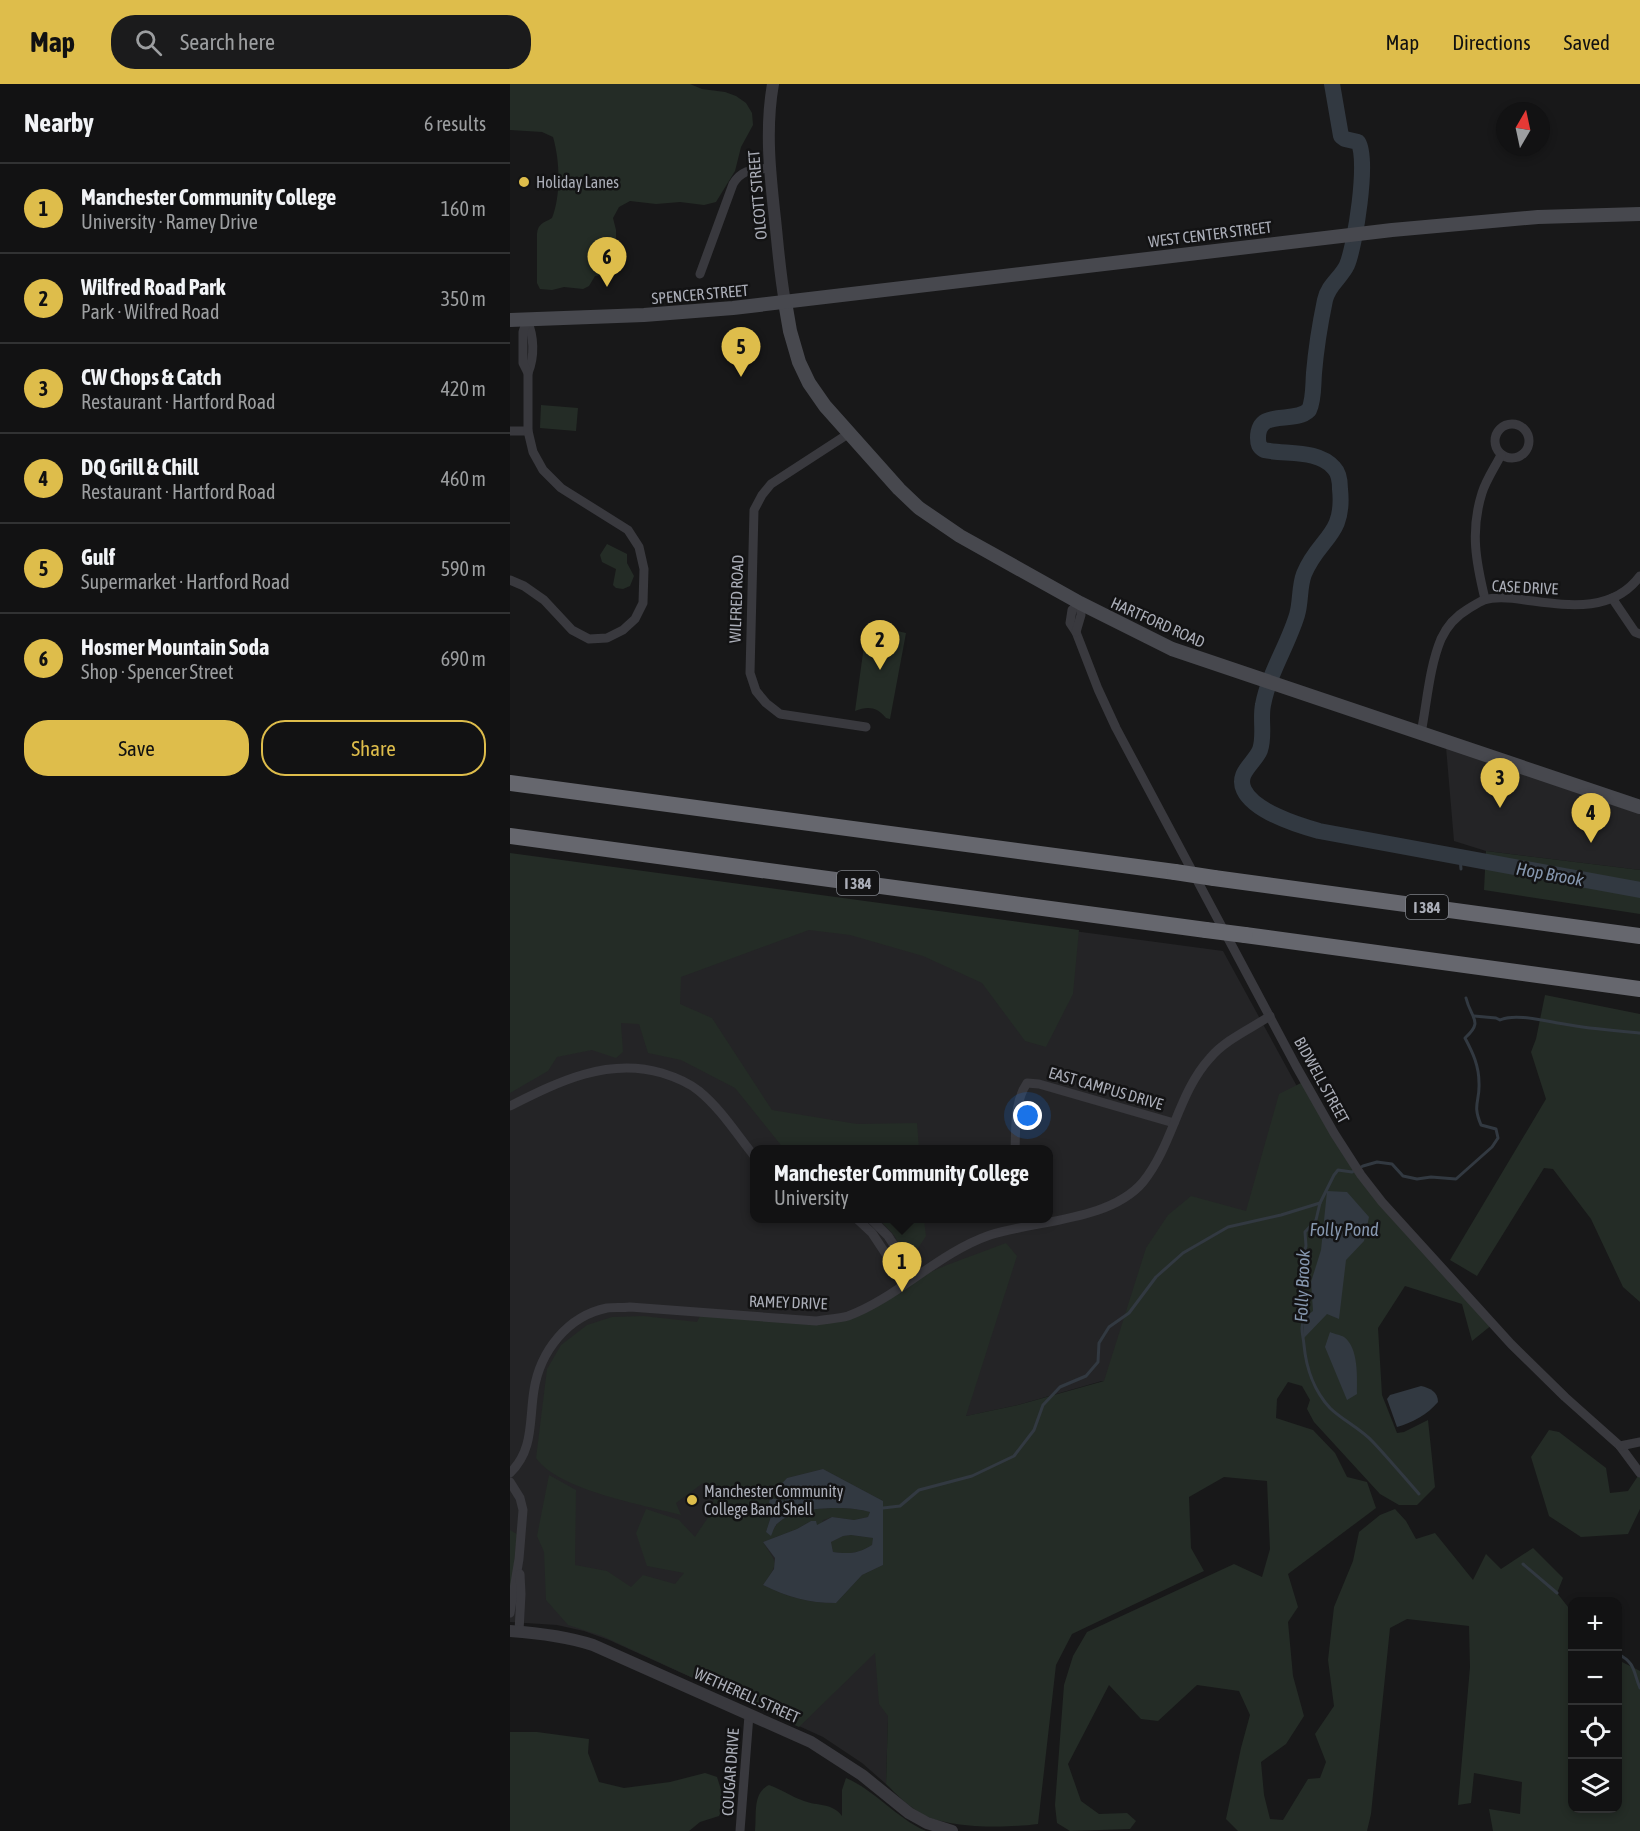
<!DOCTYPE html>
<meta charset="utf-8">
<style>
body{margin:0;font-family:"Asap Condensed",sans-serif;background:#1b1b1c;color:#f1f3f6}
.controls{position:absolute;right:18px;bottom:18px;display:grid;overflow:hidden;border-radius:12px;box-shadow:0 3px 9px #0003}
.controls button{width:54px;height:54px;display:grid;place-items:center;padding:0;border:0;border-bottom:2px solid #313233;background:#121213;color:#f1f3f6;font:30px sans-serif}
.compass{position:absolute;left:986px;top:18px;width:54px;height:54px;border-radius:50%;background:#121213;box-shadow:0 3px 9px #0003;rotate:9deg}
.you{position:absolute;left:518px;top:1032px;width:21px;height:21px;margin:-15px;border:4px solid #fff;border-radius:50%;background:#1a73e8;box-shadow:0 0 0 9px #1a73e833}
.badge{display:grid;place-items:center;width:39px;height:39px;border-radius:50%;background:#debd4b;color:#111;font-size:20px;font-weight:700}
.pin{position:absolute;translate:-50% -50px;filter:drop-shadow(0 2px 3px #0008)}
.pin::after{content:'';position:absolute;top:32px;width:21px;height:18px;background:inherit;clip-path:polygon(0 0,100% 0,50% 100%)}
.popup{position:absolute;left:240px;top:1061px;width:303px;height:78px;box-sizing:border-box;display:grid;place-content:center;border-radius:12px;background:#121213;filter:drop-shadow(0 2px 4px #0005);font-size:20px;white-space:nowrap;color:#9c9ea0}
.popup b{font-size:22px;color:#f1f3f6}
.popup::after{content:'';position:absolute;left:50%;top:100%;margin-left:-12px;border:12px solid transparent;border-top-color:#121213}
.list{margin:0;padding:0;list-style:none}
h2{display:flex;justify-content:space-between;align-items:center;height:78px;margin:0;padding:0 24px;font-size:26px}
h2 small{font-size:20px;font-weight:400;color:#9c9ea0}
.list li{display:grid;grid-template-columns:39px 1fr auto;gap:18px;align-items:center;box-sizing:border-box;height:90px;padding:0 24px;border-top:2px solid #313233}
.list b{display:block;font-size:22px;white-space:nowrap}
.list p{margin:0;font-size:20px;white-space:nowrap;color:#9c9ea0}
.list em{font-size:20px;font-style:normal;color:#9c9ea0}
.actions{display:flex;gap:12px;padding:18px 24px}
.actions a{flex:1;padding:14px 0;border:2px solid #debd4b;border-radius:24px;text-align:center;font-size:21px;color:#debd4b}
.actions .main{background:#debd4b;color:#111}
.icon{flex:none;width:33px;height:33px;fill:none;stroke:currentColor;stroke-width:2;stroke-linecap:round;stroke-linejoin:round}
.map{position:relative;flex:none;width:1130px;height:1747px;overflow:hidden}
header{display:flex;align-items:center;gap:36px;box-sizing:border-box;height:84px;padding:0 30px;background:#debd4b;color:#111}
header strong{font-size:28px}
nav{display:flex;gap:33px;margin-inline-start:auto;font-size:21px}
.search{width:420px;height:54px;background:#1b1b1c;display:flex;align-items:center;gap:15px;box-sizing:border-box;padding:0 21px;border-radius:24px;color:#9c9ea0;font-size:22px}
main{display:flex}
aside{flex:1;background:#121213}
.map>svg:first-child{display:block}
.built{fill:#242426;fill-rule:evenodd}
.green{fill:#242c26;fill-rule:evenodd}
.water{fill:#323941;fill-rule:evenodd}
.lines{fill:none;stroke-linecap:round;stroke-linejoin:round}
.stream{stroke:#323941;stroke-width:3}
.river{stroke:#323941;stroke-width:16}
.minor{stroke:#39393e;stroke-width:9}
.tertiary{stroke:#39393e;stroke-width:12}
.secondary{stroke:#47484e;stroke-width:14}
.motorway{stroke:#66676e;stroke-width:16}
.motorway-bridge{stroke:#66676e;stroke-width:16}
.poi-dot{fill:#debd4b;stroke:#131314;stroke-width:2}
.labels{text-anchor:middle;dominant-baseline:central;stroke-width:5;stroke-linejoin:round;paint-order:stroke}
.shield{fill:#131314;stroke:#7d8087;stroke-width:1.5}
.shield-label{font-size:15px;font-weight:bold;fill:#abaeb8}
.poi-label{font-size:16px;fill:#abaeb8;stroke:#131314;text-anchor:start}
.street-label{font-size:16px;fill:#abaeb8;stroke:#131314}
.water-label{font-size:18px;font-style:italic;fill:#8697af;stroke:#131314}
</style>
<header>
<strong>Map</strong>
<div class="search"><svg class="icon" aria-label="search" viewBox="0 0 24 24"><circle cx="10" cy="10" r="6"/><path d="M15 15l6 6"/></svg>Search here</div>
<nav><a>Map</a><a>Directions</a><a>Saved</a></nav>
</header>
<main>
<aside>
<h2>Nearby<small>6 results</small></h2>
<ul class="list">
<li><span class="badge">1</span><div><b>Manchester Community College</b><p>University · Ramey Drive</p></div><em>160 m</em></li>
<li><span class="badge">2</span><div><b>Wilfred Road Park</b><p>Park · Wilfred Road</p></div><em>350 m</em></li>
<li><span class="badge">3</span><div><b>CW Chops &amp; Catch</b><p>Restaurant · Hartford Road</p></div><em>420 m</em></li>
<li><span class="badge">4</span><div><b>DQ Grill &amp; Chill</b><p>Restaurant · Hartford Road</p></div><em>460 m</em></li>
<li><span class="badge">5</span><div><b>Gulf</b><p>Supermarket · Hartford Road</p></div><em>590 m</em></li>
<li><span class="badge">6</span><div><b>Hosmer Mountain Soda</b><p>Shop · Spencer Street</p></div><em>690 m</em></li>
</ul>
<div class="actions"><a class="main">Save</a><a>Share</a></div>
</aside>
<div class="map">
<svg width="1130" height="1747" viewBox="0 0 1130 1747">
<rect width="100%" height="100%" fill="#181819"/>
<g class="built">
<polygon points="936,663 1130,728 1130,786 976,767 944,757"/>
<path d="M0 771 713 867 830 1081 758 1298 592 1297 508 1321 387 1347 376 1700 352 1679 313 1653 99 1556 74 1547 47 1541 0 1538ZM245 1066H539V1134H245Z"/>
</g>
<g class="green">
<path d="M0 0H180L192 5 215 8 226 12 236 19 242 29 243 41 231 63 225 87 206 118 194 121 170 118 146 120 120 117 109 123 103 134 106 146V169L98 190 85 192 79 202 73 205 54 203 42 206 30 205 27 199V150C28 139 34 139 42 134 51 111 50 77 43 53L32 48 0 46Z"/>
<polygon points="31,321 68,324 66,347 30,344"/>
<polygon points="97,460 117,470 117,479 124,492 120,502 113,505 106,504 103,501 106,485 92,478 90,471"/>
<path d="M357 540 396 549 380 635 376 634C367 623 358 622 345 627Z"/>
<polygon points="976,767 1130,786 1130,830 974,806"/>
<polygon points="0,769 569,846 563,910 536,963 515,957 472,899 413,872 340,851 299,846 171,893 170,920 202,934 262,1026 347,1040 407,1039 409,1065 274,1065 225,1004 171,976 138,969 129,940 111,939 113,968 106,974 82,966 47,973 38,987 0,1009"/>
<polygon points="1035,911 1130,930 1130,1218 1113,1203 1081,1135 1043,1085 1034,1084 967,1192 940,1176 1036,1015 1021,968 1026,955"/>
<path d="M795 997 872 1118 983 1240 962 1257 952 1220 895 1202 868 1244 872 1311 887 1349 894 1348 918 1336 925 1403 907 1421H889L870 1410 804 1338 797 1325 800 1316 792 1302 778 1298 767 1315 766 1334 803 1346 825 1369 837 1393 857 1398 866 1424 778 1490 788 1523 778 1538 783 1592 794 1632 776 1660 751 1678 754 1711 760 1735 773 1736 798 1695 810 1694 816 1678 805 1650 824 1622 818 1576 824 1523 843 1477 849 1448 870 1431 885 1425 896 1437 906 1455 925 1449 963 1496 976 1470 991 1485 1023 1464 1053 1494 1047 1509 1062 1528V1724H1108V1576L1130 1587V1747H983L979 1725 1010 1730 1012 1698 964 1689 961 1719 948 1721 960 1583 959 1542 897 1535 880 1544 861 1730 857 1747H728L716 1735 731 1664 740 1631 729 1607 687 1601 648 1637 631 1635 599 1601 558 1680 571 1717 589 1730 617 1729 626 1737 620 1745 560 1747 547 1739 545 1721 554 1601 563 1572 577 1548 724 1480 752 1493 760 1465 757 1397 714 1393 679 1413 681 1464 694 1487 562 1550 546 1581 528 1740C498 1744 438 1745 412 1730 398 1722 387 1711 376 1700L378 1632 369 1620 365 1569 289 1643 92 1552 58 1541 36 1516 34 1468 27 1452 39 1391 66 1406 65 1481 97 1487 121 1503 133 1491 165 1500 174 1489 137 1482 126 1449 136 1425 169 1436 185 1453C198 1431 215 1420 193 1399L166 1419 171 1431C134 1421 48 1406 26 1374L37 1285 51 1261 77 1241 102 1233 133 1232 187 1238 192 1228 306 1237 336 1232 395 1199 437 1181 496 1159 507 1172 456 1332 508 1321 594 1297 636 1164 658 1131 681 1112 736 1127 769 1010ZM313 1385 373 1417V1481L352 1491 326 1519C298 1519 278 1513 253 1501 270 1476 267 1481 253 1458L287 1445 301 1437 307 1441 312 1440 313 1436 322 1433 344 1436 358 1433 360 1428C337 1421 287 1422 268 1439 265 1442 263 1447 261 1451L256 1448 264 1423 261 1414 274 1418 275 1413 264 1409 277 1394Z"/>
<polygon points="369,1135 414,1135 416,1152 408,1164 393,1167 384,1151"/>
<polygon points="1039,1346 1049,1348 1096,1384 1100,1409 1118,1407 1130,1389 1130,1425 1118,1450 1071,1453 1039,1432 1021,1373"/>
<polygon points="0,1446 7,1450 0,1521"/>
<path d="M341 1451 364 1454 362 1461C348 1470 338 1470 323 1468L321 1458 333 1452Z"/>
<polygon points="0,1648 27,1648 79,1655 78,1669 89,1698 114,1704 160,1698 195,1689 207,1693 215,1718 209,1732 190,1738 179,1747 0,1747"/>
<path d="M336 1694C366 1707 386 1734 416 1747H245C247 1731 242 1709 259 1701 271 1705 282 1713 294 1717 307 1722 323 1719 332 1732V1706Z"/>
</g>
<g class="water">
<polygon points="817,1107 837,1108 859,1133 854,1157 836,1176 829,1235 817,1230 793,1255 794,1234 803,1227 801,1198 811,1166"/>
<path d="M820 1248C824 1250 831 1251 834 1253 849 1264 847 1294 847 1310L837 1316 815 1263Z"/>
<path d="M911 1302C920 1304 928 1308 928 1318 918 1330 902 1339 887 1343L877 1315 880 1311Z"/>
<path d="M313 1385 373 1417V1481L352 1491 326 1519C298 1519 278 1513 253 1501L264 1485 265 1474 253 1458 287 1445 301 1437H306L307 1441 322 1433 344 1436 358 1433 360 1428C337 1421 286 1422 268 1439 264 1442 263 1448 261 1452L256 1448 264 1423 259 1419 260 1414 275 1417V1413L263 1409 277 1394ZM341 1451 363 1454 362 1461C348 1470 338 1470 323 1468L321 1458 333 1452Z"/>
</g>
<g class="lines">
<g class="stream">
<polyline points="950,774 951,785"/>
<path d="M964 932 986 934 990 936C1007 928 1041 939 1060 941 1083 945 1107 947 1130 949"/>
<path d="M909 1410C894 1393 879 1375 863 1358 850 1344 832 1336 820 1324 804 1307 796 1283 794 1261 793 1250 790 1245 794 1234L788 1227 791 1180 796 1162 795 1148 806 1136 810 1119 824 1091 828 1086 842 1088 853 1082 867 1078 882 1080 893 1092 907 1095 921 1093 946 1095 982 1063 988 1054 986 1045 971 1041C962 1020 970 1018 969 999 969 982 963 969 955 954 974 937 961 935 956 914"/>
<polyline points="373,1424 390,1422 409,1406 462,1392 504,1372 524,1346 533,1321 550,1303 576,1292 588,1278 589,1259 599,1243 619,1229 646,1193 673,1169 718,1143 771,1131 810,1119"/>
<polyline points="1013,1480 1047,1509"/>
<path d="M1108 1570C1126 1579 1123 1588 1130 1604"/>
</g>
<path class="river" d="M822 0 831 52 835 55 848 58C859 75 845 162 837 181 831 194 818 201 815 216 810 240 806 265 804 289 803 302 804 315 799 326 784 341 748 323 748 354 748 360 749 363 754 366 775 371 808 365 824 384 829 389 830 398 830 405 835 453 809 453 794 490 789 503 791 518 787 531 778 561 759 589 753 621 750 635 755 652 750 666 744 680 726 689 734 706 744 727 787 741 809 747L1130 806"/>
<g class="minor">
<path d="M190 190 223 100C232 85 243 86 259 84"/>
<path d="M17 236C24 252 25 272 18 289"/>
<circle cx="1002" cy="357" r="17"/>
<polyline points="0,347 18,347"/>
<polyline points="338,350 261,400 252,411 244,426 240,589 246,607 256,619 270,630 356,643"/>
<polyline points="0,496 14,502 34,516 62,546 79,555 97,554 113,546 125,535 133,519 134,485 129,463 118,446 51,404 33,386 23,368 18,347 18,289 13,279 13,248 17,236"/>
<polyline points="1102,514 1125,548 1130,550"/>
<path d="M975 515C966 478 960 447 972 409 976 396 985 383 991 371"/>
<polyline points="570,519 562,526 560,539 566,548 588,605 606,644 786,982 824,1049 851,1091 872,1118 1001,1260 1055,1313 1110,1362 1130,1389"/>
<polyline points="566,548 571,531 570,519"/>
<path d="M911 649C917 619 919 584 931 555 937 542 946 532 958 525 963 522 969 518 974 516 986 512 1003 514 1015 516 1055 521 1102 530 1130 492"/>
<path d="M0 1022C48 998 97 973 152 989 165 993 178 998 189 1007 212 1026 227 1051 245 1073"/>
<path d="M505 1066C506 1044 504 1018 517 999L529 1000 664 1039"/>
<polyline points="346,1134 362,1149 395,1199"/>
<polyline points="360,1134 378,1152 404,1192"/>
<polyline points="1110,1362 1130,1358"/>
<path d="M0 1389C24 1366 19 1337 24 1306 30 1268 57 1232 97 1224 104 1223 113 1224 120 1223L306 1237C316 1235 328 1235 338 1232 387 1214 428 1169 480 1151 527 1136 600 1137 633 1098 663 1061 668 1009 700 974 715 956 740 945 760 932"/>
<polyline points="0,1398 10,1414 13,1426 9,1475 0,1529"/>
<polyline points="9,1547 11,1510 10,1490"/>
<polyline points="230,1747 239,1631"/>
</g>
<g class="tertiary">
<path d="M263 0C255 45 260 90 265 135 268 163 270 191 275 218"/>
<path d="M0 1547C29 1549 55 1552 83 1561L301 1658 352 1691 399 1729 417 1739 442 1747"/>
</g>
<g class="secondary">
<polyline points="275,218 280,247 289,278 299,299 315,322 389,405 409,424 450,452 570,519 662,565 1130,723"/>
<polyline points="0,236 134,231 223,224 882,146 1028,133 1130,130"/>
</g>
<g class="motorway">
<polyline points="0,699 665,788"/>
<polyline points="0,752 696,846"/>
<polyline points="704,794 1130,852"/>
<polyline points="735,851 1130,905"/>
</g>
<g class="motorway-bridge">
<polyline points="665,788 704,794"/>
<polyline points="696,846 735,851"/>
</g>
</g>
<g class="poi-dot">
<circle cx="14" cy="98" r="6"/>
<circle cx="182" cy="1416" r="6"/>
</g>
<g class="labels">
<g class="shield">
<rect x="327" y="787" width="42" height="24" rx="4.5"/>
<rect x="896" y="811" width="42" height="24" rx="4.5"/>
</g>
<g class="shield-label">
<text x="348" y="799">I 384</text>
<text x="917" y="823">I 384</text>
</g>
<g class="poi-label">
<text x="26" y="98">Holiday Lanes</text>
<text x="194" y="1407">Manchester Community<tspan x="194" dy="18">College Band Shell</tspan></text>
</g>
<g class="street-label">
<text transform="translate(247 111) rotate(-95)">OLCOTT STREET</text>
<text transform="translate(700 150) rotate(-7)">WEST CENTER STREET</text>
<text transform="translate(190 210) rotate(-5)">SPENCER STREET</text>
<text transform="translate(1015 503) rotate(3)">CASE DRIVE</text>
<text transform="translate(226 515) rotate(-88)">WILFRED ROAD</text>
<text transform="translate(648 538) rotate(24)">HARTFORD ROAD</text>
<text transform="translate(812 996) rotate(61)">BIDWELL STREET</text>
<text transform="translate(596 1004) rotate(16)">EAST CAMPUS DRIVE</text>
<text transform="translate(278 1218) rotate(2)">RAMEY DRIVE</text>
<text transform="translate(237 1611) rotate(24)">WETHERELL STREET</text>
<text transform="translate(220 1688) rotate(-86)">COUGAR DRIVE</text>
</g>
<g class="water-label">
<text transform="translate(1040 790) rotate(10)">Hop Brook</text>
<text x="834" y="1145">Folly Pond</text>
<text transform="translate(792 1202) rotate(-88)">Folly Brook</text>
</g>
</g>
</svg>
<div class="controls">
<button>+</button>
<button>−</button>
<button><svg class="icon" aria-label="locate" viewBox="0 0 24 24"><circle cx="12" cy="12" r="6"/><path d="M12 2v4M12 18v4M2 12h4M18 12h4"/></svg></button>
<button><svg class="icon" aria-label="layers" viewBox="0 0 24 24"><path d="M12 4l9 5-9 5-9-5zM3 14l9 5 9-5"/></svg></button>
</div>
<svg class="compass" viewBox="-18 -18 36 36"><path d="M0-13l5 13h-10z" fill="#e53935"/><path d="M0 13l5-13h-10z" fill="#9c9ea0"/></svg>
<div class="you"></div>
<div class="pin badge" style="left:392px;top:1208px">1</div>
<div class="popup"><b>Manchester Community College</b>University</div>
<div class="pin badge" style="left:370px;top:586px">2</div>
<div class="pin badge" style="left:990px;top:724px">3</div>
<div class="pin badge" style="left:1081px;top:759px">4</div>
<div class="pin badge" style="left:231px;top:293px">5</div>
<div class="pin badge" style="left:97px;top:203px">6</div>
</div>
</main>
